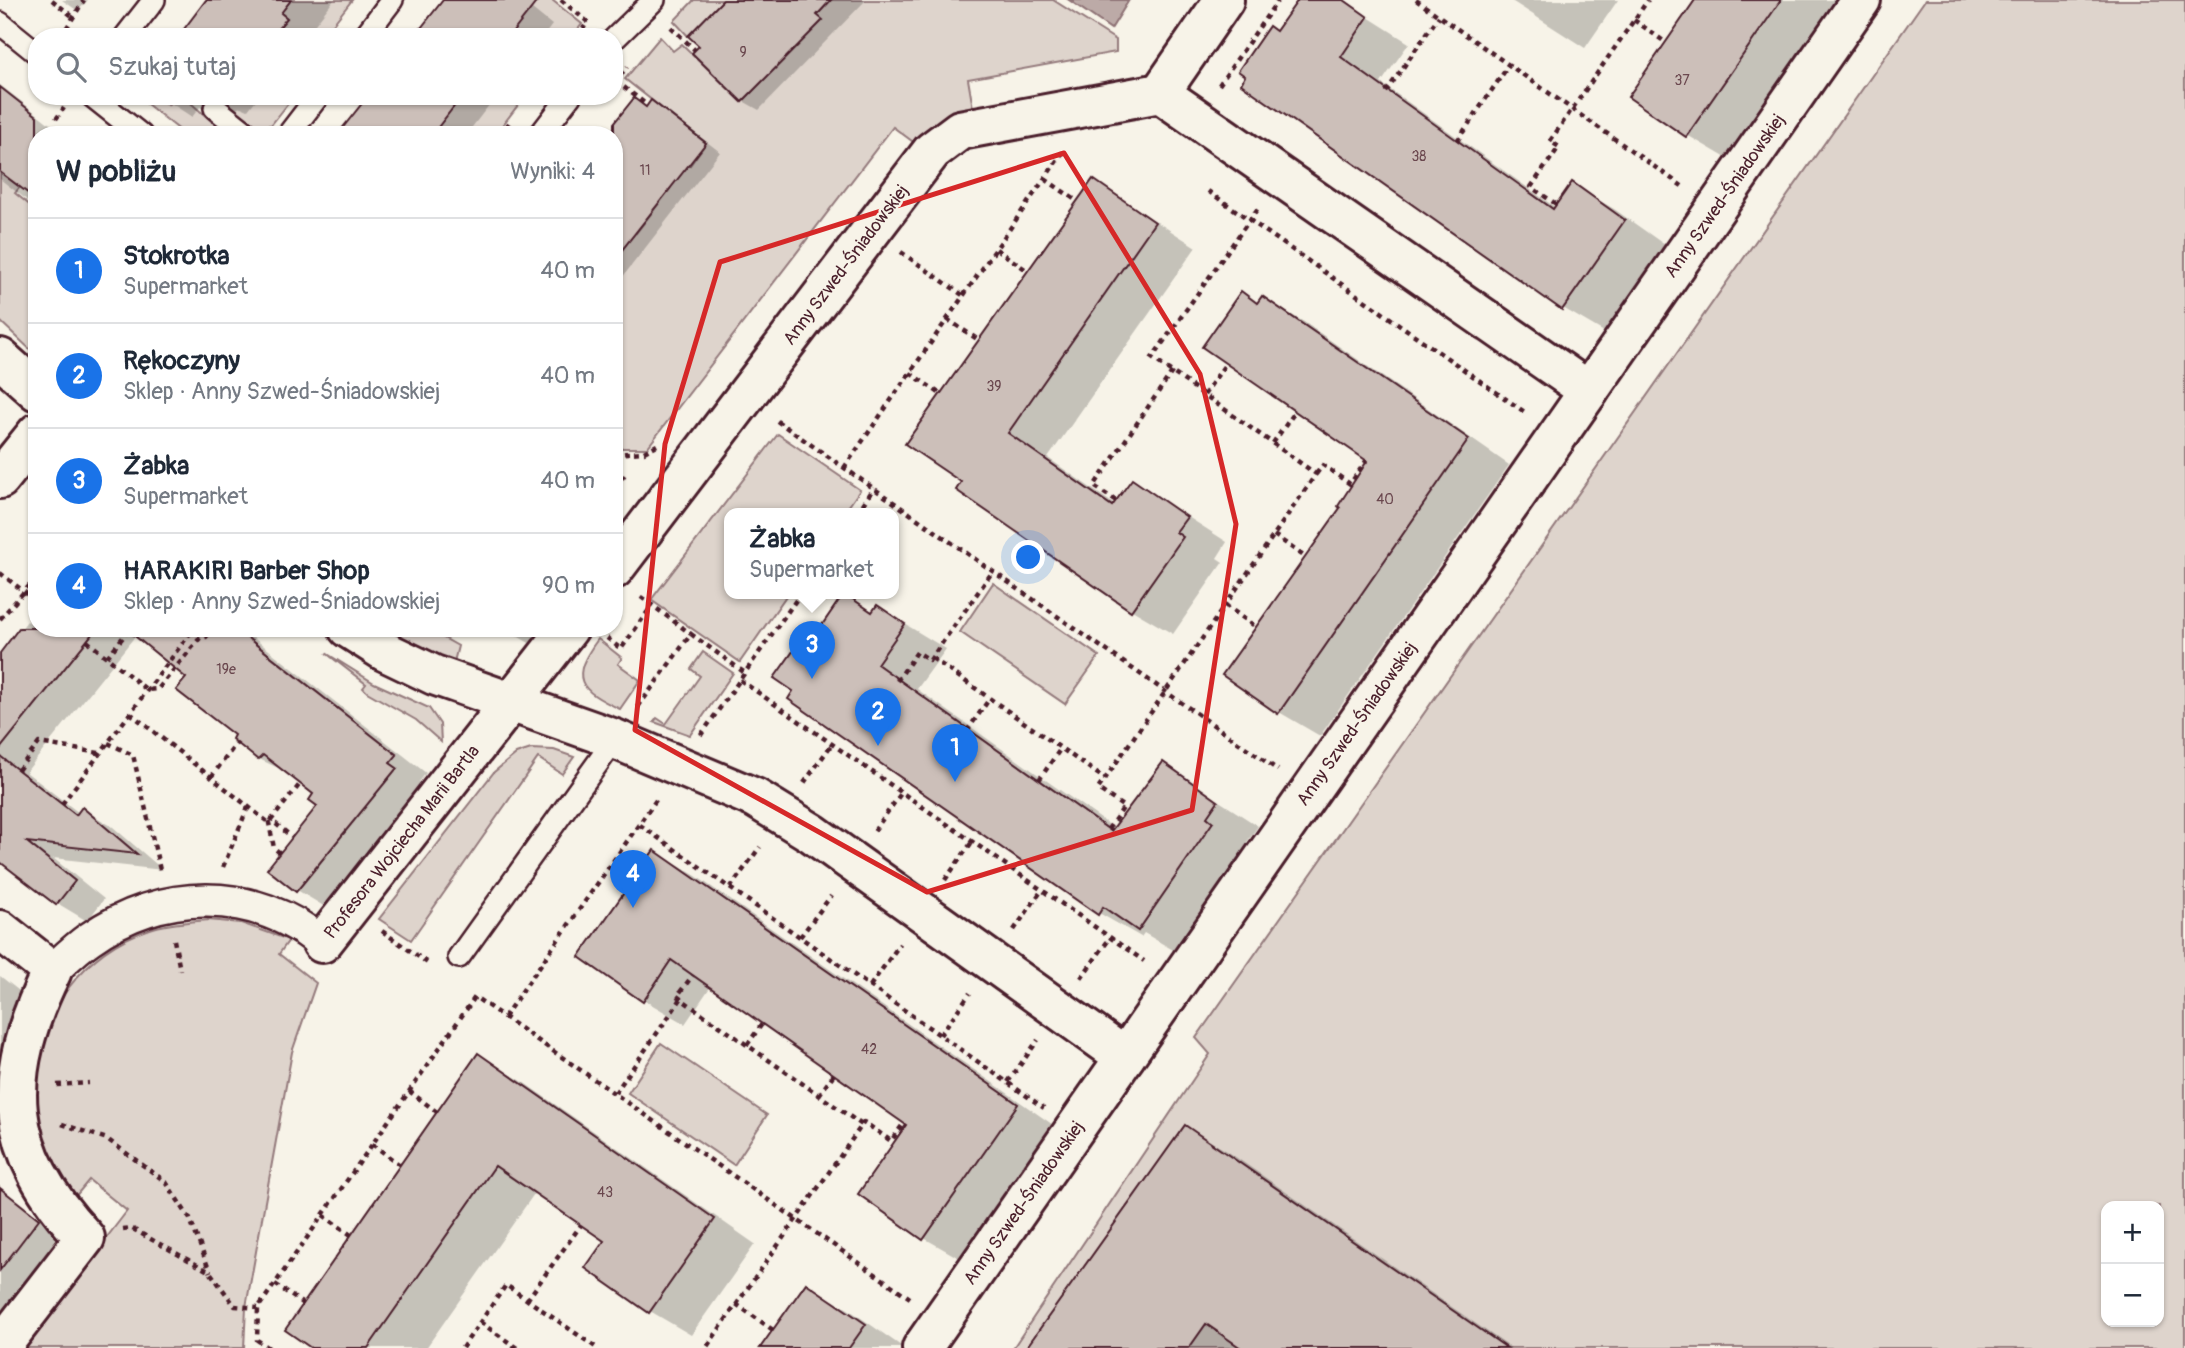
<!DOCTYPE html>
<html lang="pl">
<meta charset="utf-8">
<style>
body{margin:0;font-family:Pangolin,sans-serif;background:#f2f2f3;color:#1f2937}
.controls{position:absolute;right:21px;bottom:21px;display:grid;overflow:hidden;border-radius:14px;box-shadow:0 2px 5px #0004}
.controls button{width:63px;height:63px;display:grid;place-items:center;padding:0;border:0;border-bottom:2px solid #e0e1e3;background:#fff;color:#1f2937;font:35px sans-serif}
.you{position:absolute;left:1029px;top:558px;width:24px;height:24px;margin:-18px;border:5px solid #fff;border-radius:50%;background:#1a73e8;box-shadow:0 0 0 10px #1a73e833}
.badge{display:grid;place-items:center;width:46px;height:46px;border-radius:50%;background:#1a73e8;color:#fff;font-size:23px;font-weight:700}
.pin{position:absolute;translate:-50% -58px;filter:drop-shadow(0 2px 4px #0008)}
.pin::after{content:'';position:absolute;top:37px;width:24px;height:21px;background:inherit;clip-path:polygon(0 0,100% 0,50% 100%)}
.popup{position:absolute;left:724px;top:508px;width:175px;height:91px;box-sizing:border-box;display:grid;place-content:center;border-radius:14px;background:#fff;filter:drop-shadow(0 2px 5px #0005);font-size:23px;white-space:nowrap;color:#747a83}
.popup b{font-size:26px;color:#1f2937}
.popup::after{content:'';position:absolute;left:50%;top:100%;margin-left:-14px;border:14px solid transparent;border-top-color:#fff}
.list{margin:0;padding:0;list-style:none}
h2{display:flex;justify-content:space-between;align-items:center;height:91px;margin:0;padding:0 28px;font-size:30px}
h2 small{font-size:23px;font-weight:400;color:#747a83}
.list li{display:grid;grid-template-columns:46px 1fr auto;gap:21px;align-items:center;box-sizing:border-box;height:105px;padding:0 28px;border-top:2px solid #e0e1e3}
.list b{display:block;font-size:26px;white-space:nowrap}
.list p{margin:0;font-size:23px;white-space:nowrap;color:#747a83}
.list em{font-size:23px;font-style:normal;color:#747a83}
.icon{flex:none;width:38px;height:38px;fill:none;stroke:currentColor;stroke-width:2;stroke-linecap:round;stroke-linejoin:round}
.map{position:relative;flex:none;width:2185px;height:1348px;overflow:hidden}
.search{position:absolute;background:#fff;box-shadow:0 2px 5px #0004;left:28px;top:28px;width:595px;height:77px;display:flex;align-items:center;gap:18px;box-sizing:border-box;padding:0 24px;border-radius:28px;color:#747a83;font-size:26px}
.panel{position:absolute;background:#fff;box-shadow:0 2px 5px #0004;left:28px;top:126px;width:595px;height:511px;border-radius:28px}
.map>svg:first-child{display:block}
.green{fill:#ded4cc;stroke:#947a7c;stroke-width:2;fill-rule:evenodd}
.water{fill:#bcaaa7;stroke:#8e7275;stroke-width:2}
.shadow{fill:#0003}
.building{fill:#ccbfb9;stroke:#4a1f2b;stroke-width:2}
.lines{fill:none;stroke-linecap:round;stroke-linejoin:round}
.service-casing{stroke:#4a1f2b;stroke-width:26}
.pedestrian-casing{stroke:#4a1f2b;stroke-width:37}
.minor-casing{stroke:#4a1f2b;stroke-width:44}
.path{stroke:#4a1f2b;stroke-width:4.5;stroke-dasharray:5 5;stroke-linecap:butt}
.service{stroke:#f7f3e8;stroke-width:21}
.pedestrian{stroke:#f7f3e8;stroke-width:32}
.minor{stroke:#f7f3e8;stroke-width:38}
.marked{fill:none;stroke:#d62828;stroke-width:5;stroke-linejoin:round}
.labels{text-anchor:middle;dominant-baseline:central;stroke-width:5;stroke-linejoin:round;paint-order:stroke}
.number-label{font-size:14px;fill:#6a474e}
.street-label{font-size:18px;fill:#4a1f2b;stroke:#f7f3e8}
</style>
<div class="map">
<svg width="2185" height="1348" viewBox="0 0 2185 1348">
<rect width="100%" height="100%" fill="#f7f3e8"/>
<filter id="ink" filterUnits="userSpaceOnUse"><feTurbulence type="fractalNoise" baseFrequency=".0143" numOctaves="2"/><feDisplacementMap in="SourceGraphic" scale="14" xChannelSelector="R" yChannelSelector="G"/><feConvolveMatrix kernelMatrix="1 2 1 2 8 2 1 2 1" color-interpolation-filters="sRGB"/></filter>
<g filter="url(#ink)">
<g class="green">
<polygon points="291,0 352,0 323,37 271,37 287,18 281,13"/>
<polygon points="517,0 552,0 582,24 572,37 509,37"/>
<polygon points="694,0 723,0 688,36 674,21"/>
<polygon points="831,0 1053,0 1116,40 1116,52 968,79 973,108 946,117 916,144 893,127 647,448 614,448 614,255 630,228 636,233 670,189 683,160 690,165 706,143 625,79 660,37 673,51 682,44 742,102 822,21 817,15"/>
<path d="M1925 0H2185V1348H1013L1210 1054 1196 1038ZM2106 1206H2159V1322H2106Z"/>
<polygon points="137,96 157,96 168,105 175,96 183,96 227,135 186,135"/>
<polygon points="225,96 291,96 291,100 271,125 254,125 222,100"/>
<polygon points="462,96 525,96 495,135 432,135 445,105 452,109"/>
<polygon points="0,172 20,187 15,193 37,211 37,356 0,321"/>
<polygon points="778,434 860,490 844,513 730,513 730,593 788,593 740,662 651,600"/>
<polygon points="993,583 1099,656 1065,704 960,632"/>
<polygon points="378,628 426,628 458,646 454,662"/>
<path d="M598 639 622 658 618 664 640 680 620 709C578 690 569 678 598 639Z"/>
<polygon points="703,652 733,673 690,735 654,722 657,718 666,724 700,676 691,669"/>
<polygon points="326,653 374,683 429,708 440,724 441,742 416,720 367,692 363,688 366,684"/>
<polygon points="531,749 554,750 574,757 562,774 538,758 411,940 379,919 494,772 516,754"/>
<path d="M208 920 241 923 289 940 279 954 316 983 292 1052 246 1307 244 1348H22L127 1211 89 1180 74 1198C56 1172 40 1144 34 1112 32 1102 34 1090 35 1080 39 1011 84 951 150 929 168 923 189 922 208 920Z"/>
<polygon points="661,1043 767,1115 734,1165 628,1093"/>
</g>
<polygon class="water" points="1069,0 1129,0 1111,29"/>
<g class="shadow">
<polygon points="62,0 88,0 78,11"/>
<polygon points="208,0 334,0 305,37 179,37"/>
<polygon points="445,0 521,0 552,25 543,37 417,37"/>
<polygon points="726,0 866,0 759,110 743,101 702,46"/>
<polygon points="1300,0 1341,0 1409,43 1381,83 1556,208 1572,185 1614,209 1665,245 1604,332 1563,308 1277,33"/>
<polygon points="1510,0 1618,0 1585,48"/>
<polygon points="1697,0 1839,0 1728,159 1687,135"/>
<polygon points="0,85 64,135 37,135 37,208 0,179"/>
<polygon points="160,96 259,96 248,110 241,107 229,112 226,123 200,107 192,117"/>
<polygon points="370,96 496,96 466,135 340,135"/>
<polygon points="634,100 647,108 652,102 667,111 720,152 614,288 614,135 607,135"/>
<polygon points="1093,181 1196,247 1048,458 1115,505 1132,481 1227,542 1217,558 1223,562 1173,634 1132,610 959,489"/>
<polygon points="1241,294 1258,304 1262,298 1304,322 1509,465 1320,736 1279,712 1342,507 1369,461"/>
<polygon points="845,595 874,612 877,607 946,649 917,689 1115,829 1163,765 1258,826 1247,842 1254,847 1180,954 1144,933 1141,937 1099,913 791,699 814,640"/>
<polygon points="27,621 35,626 37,623 37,628 241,628 426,773 419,782 426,786 327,908 297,890 320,806 316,794 291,774 259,759 234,739 237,735 188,677 136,635 26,772 79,813 83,809 113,827 163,870 53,858 104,899 87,921 57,903 0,859 0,656"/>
<polygon points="503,628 544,628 531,644"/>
<polygon points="655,852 696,876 1059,1129 966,1262 924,1238 860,1193 909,1124 711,986 685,1024 644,1000"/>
<polygon points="0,976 27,997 30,1011 0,1050"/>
<polygon points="479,1056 520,1080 755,1244 691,1335 650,1311 606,1241 536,1191 426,1348 314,1348"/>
<polygon points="1186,1127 1227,1151 1511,1348 1028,1348"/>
<polygon points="10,1198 68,1237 0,1324 0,1210"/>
<polygon points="806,1285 848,1309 904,1348 763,1348"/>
</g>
<g class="building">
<polygon points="206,0 291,0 281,13 287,18 271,37 178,37"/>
<polygon points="443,0 538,0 509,37 414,37"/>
<polygon points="723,0 831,0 817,15 823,20 742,102 692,53 699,46 688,36"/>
<polygon points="1298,0 1344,0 1368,17 1341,57 1553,209 1572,182 1625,220 1562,310 1241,84 1245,76 1238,71 1269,26 1276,31"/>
<polygon points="1695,0 1781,0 1686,137 1628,97"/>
<polygon points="0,87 37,116 37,200 0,172"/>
<polygon points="368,96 462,96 432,135 337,135"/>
<polygon points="634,98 646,107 651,100 706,143 614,260 614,123"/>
<polygon points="1093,179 1155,222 1008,433 1112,506 1132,479 1187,517 1176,532 1183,537 1131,611 956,490 961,482 905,444"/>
<polygon points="1241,291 1257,303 1262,296 1469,439 1278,714 1222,675 1340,508 1338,506 1367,461 1202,347"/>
<polygon points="844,593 872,612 877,605 905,624 877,664 1111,831 1163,762 1218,801 1207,817 1213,822 1138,931 1103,907 1098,915 788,699 793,691 774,678 806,633 813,638"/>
<polygon points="19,628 97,628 0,749 0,653"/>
<polygon points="125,628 235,628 397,755 390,763 397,768 296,892 267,869 317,806 309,800 313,794 263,755 258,760 232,739 234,735 176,690 186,678"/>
<polygon points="0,756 76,815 82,807 137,854 27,842 75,881 56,905 0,862"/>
<polygon points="654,850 1018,1104 923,1240 858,1194 906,1125 671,960 643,1002 579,957"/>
<polygon points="478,1053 715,1219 649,1313 585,1268 604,1241 495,1166 368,1348 311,1348 285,1330"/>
<polygon points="1185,1125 1507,1348 1241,1348 1206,1324 1189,1348 1026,1348"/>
<polygon points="0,1188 39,1219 0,1270"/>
<polygon points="806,1283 866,1324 849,1348 760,1348"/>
</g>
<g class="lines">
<defs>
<g id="service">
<polyline points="0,23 37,53"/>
<polyline points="125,37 154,0"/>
<polyline points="364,37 392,0"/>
<polyline points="614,39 654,0"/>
<polyline points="92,96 141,135"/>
<polyline points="215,108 249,135"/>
<polyline points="288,135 318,96"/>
<polyline points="540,135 570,96"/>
<polyline points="459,957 615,739"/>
</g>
<path id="pedestrian" d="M52 971C64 960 76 948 89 939 161 888 254 886 322 943"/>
<g id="minor">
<polyline points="1160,93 1224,0"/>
<polyline points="0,358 37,391"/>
<polyline points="0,479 37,433"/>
<polyline points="614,569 932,151 960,130 1160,93 1589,391"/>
<polyline points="348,628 384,651 434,675 615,739 755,798 812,833 1125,1057 922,1348"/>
<path d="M0 930 52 971C0 1077 2 1149 85 1238L0 1348"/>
<polyline points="322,943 569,628"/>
<polyline points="1125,1057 1861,0"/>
</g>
</defs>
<use href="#service" class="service-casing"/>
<use href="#pedestrian" class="pedestrian-casing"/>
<use href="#minor" class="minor-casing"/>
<g class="path">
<polyline points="52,0 72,16"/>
<polyline points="561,0 589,23"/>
<polyline points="1416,0 1682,186"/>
<polyline points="1634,20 1665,42"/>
<polyline points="671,27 695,50"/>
<polyline points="61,37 84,0"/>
<polyline points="577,37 585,26"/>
<polyline points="616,81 647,105"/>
<polyline points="614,83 627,67"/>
<polyline points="1219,85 1278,0"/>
<polyline points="1386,92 1439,16"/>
<polyline points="56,119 64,108"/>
<polyline points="500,135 510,122"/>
<polyline points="1457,141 1509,65"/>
<polyline points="1045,179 1077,201"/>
<polyline points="1208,191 1526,413"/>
<polyline points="1556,204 1531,187 1559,147 1550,141 1648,0"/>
<polyline points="996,249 1028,271"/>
<polyline points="901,252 964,296"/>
<polyline points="947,319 980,341"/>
<polyline points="910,373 942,395"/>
<polyline points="1204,395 1226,363"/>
<polyline points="777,421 1278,770"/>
<polyline points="1273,443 1295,412"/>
<polyline points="614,454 644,452 657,445"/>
<polyline points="844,468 1063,152"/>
<polyline points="614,470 625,478"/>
<polyline points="1316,474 1323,465 1350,484 1366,461"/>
<polyline points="1116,501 1094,486 1172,372"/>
<polyline points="857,513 874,488"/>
<polyline points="1274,535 1305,557"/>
<polyline points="0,573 36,601"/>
<polyline points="641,597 691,634"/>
<polyline points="1225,605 1256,627"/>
<polyline points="0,619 37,577"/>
<polyline points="607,638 621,649 651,607"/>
<polyline points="87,641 147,690 158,689 200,638 206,637 213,628"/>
<polyline points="107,657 128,631"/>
<polyline points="932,658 1105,779"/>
<polyline points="740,680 1144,961"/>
<polyline points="897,681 917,652 930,660 993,571"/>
<polyline points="638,707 691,634 745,673"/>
<polyline points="130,713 269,823 300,784"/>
<polyline points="967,731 990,698"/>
<polyline points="701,735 801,593"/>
<polyline points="108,743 133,755 160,870"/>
<polyline points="18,770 39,743 99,753"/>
<polyline points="211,777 237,743"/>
<polyline points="1039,780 1061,748"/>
<polyline points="804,783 832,744"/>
<polyline points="62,804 194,628"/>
<polyline points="640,825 1044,1108"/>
<polyline points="1108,829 1124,807 1098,789 1316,474 1152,358 1258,208"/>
<polyline points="874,831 902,792"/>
<polyline points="280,853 274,848 269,823 276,824 292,837"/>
<polyline points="223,867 248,807"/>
<polyline points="945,880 972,842"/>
<polyline points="730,888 760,847"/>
<polyline points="1014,930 1042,890"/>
<polyline points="382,931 429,964"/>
<polyline points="800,937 831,896"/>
<polyline points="174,940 180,970"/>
<polyline points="1081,978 1110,938"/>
<polyline points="870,986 900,944"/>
<polyline points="681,999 677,996 693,975"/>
<polyline points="504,1017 656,800"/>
<polyline points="940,1035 970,993"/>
<polyline points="747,1045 762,1024"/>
<polyline points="1008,1082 1038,1040"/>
<polyline points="57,1085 89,1083"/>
<polyline points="409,1091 437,1112"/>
<polyline points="615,1093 681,999 862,1125 706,1348"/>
<polyline points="819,1095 834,1074"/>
<polyline points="62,1124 107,1139 166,1182 190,1219 210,1272"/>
<polyline points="862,1125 864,1122 891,1141 904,1123"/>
<polyline points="372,1144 400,1165"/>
<polyline points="323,1215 351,1235"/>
<polyline points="123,1229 131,1228 210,1272 235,1306 258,1308"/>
<polyline points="275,1284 303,1304"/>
<polyline points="527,1300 581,1225"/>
<polyline points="736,1304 773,1330"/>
<polyline points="480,1322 517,1348"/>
<polyline points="269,1348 257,1340 258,1308 475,997 910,1298"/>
<polyline points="462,1348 506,1285 597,1348"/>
</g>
<use href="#service" class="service"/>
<use href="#pedestrian" class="pedestrian"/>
<use href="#minor" class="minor"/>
</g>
</g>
<path class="marked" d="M1064 153 1200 374 1236 524 1192 810 927 892 635 730 665 444 720 262Z"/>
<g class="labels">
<g class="number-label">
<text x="743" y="52">9</text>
<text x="1682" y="80">37</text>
<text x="1419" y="156">38</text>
<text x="645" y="170">11</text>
<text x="994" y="386">39</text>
<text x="1385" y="499">40</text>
<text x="226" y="669">19e</text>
<text x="869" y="1049">42</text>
<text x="605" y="1192">43</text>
</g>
<g class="street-label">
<text transform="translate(1725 196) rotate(-55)">Anny Szwed-Śniadowskiej</text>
<text transform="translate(846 265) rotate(-53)">Anny Szwed-Śniadowskiej</text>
<text transform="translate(1357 724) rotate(-55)">Anny Szwed-Śniadowskiej</text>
<text transform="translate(402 842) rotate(-52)">Profesora Wojciecha Marii Bartla</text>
<text transform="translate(1024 1203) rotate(-55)">Anny Szwed-Śniadowskiej</text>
</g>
</g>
</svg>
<div class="controls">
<button>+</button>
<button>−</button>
</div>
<div class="you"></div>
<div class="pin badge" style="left:955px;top:782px">1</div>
<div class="pin badge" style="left:878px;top:746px">2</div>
<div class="pin badge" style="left:812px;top:679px">3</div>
<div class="popup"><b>Żabka</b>Supermarket</div>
<div class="pin badge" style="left:633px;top:908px">4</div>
<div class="search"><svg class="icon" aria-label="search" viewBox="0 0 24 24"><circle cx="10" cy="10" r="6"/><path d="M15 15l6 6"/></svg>Szukaj tutaj</div>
<section class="panel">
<h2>W pobliżu<small>Wyniki: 4</small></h2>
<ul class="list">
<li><span class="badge">1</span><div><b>Stokrotka</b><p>Supermarket</p></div><em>40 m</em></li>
<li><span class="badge">2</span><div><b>Rękoczyny</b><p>Sklep · Anny Szwed-Śniadowskiej</p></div><em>40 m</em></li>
<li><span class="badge">3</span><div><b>Żabka</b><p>Supermarket</p></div><em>40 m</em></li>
<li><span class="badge">4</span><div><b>HARAKIRI Barber Shop</b><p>Sklep · Anny Szwed-Śniadowskiej</p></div><em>90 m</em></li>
</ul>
</section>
</div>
